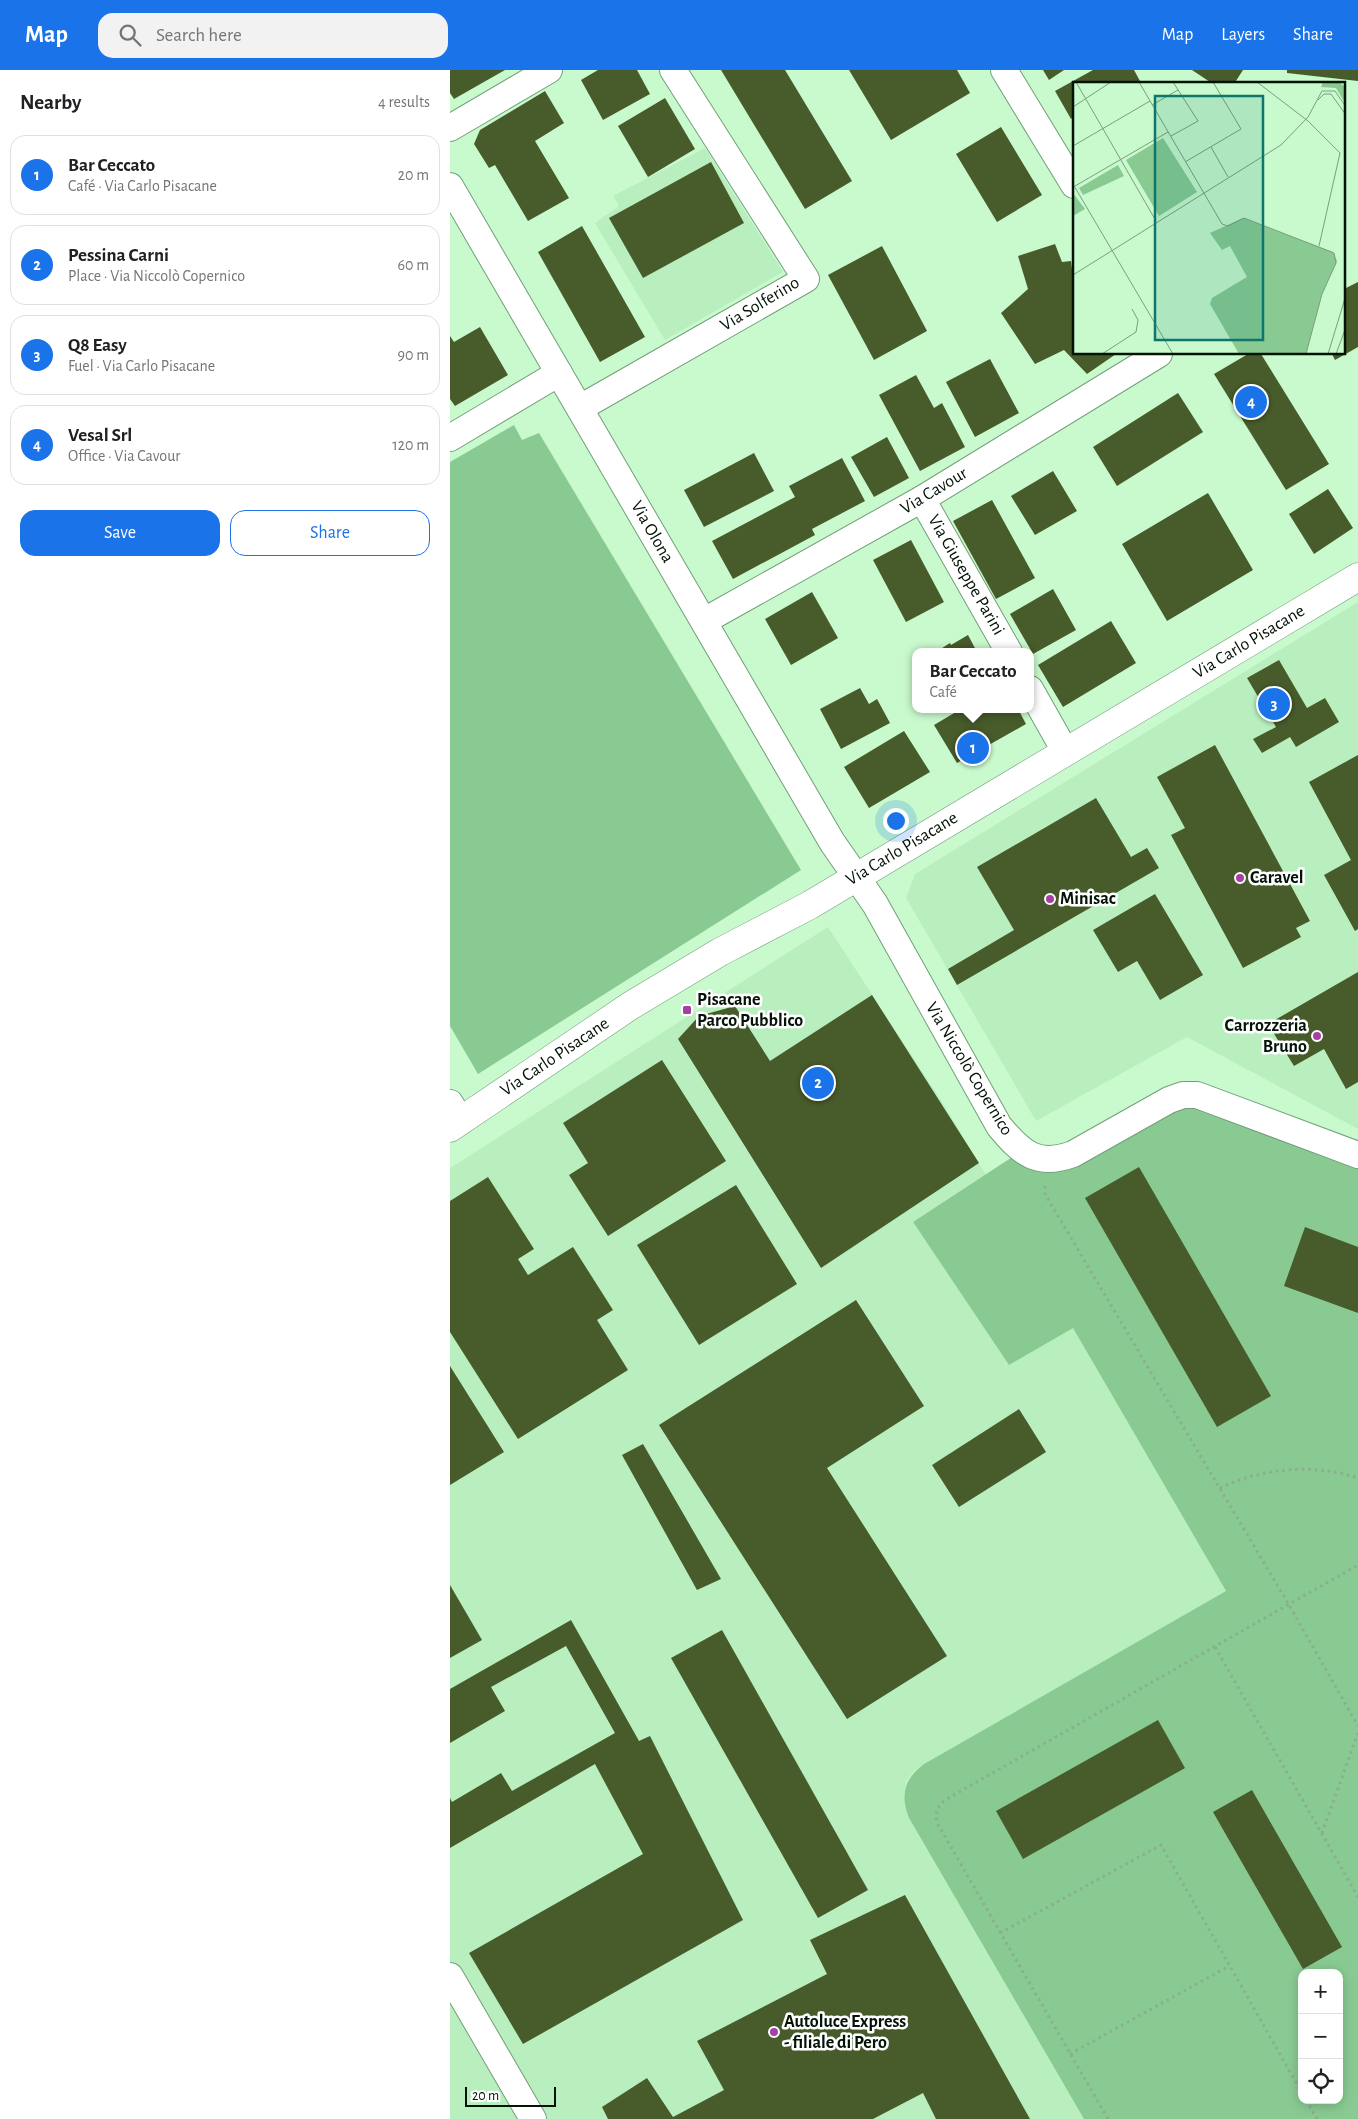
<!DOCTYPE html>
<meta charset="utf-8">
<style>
body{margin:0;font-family:"Alegreya Sans",sans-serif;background:#f2f2f2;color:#202124}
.controls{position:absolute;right:15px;bottom:15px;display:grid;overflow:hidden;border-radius:10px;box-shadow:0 2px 12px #0003}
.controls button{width:45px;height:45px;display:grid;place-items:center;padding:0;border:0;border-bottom:1px solid #e0e0e0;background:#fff;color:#202124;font:25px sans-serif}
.scale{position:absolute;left:15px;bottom:12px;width:91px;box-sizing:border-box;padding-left:5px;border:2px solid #031306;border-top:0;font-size:14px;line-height:18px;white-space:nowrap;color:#031306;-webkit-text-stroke:4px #fff;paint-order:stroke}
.you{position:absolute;left:445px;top:750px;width:18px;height:18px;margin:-12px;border:4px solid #fff;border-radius:50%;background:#1a73e8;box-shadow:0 0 0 8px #1a73e833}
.badge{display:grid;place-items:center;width:32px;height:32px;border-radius:50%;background:#1a73e8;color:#fff;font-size:16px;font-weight:700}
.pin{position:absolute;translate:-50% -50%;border:2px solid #fff;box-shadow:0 1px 5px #0006}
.popup{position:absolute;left:462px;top:578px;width:122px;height:65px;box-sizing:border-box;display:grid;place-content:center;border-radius:10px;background:#fff;filter:drop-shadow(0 1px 4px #0005);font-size:16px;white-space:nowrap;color:#757577}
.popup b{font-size:19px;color:#202124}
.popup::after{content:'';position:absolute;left:50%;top:100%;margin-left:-10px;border:10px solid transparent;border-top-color:#fff}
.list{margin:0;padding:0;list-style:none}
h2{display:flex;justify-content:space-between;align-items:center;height:65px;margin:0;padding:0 20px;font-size:21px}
h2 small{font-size:16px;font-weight:400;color:#757577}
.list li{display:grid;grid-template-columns:32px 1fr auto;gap:15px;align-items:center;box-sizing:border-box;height:80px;margin:0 10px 10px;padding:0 10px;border:1px solid #e0e0e0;border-radius:15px}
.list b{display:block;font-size:19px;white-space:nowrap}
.list p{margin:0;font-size:16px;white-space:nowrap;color:#757577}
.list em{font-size:16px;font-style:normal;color:#757577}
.actions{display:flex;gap:10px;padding:15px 20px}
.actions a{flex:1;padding:11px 0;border:1px solid #1a73e8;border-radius:15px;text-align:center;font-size:18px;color:#1a73e8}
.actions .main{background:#1a73e8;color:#fff}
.icon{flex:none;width:28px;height:28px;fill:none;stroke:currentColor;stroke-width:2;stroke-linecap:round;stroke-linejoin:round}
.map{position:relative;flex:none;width:908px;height:2049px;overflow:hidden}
header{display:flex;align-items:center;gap:30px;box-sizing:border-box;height:70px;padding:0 25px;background:#1a73e8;color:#fff}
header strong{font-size:24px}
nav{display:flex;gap:28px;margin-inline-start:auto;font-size:18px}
.search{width:350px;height:45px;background:#f2f2f2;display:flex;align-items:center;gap:12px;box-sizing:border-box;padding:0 18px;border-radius:15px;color:#757577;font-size:19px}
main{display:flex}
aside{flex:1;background:#fff}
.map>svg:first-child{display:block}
.built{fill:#b9efbf}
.green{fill:#89ca92;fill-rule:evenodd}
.building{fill:#475b2b}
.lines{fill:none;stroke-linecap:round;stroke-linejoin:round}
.street-casing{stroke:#729f78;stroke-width:28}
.secondary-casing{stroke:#729f78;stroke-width:29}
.path{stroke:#89af8d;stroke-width:3;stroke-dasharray:2.5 4;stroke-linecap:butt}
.street{stroke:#fff;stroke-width:26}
.secondary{stroke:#fff;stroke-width:28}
.poi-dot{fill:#a640a5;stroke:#fff;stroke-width:2}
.labels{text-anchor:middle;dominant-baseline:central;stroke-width:5;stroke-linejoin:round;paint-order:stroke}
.street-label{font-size:18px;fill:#031306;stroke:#fff}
.poi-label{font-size:18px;font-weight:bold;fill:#031306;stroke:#fff;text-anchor:start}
.inset-road{fill:none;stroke:#7a9e7e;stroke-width:1}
.view{fill:#0f766e;fill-opacity:0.15;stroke:#0f766e;stroke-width:2.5}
.inset-edge{fill:none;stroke:#031306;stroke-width:2.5}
</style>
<header>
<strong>Map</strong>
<div class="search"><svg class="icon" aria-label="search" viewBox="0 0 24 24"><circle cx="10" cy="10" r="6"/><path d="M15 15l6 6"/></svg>Search here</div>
<nav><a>Map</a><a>Layers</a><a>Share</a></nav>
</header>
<main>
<aside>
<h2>Nearby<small>4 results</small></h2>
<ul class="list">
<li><span class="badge">1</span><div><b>Bar Ceccato</b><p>Café · Via Carlo Pisacane</p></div><em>20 m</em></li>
<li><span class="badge">2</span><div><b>Pessina Carni</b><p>Place · Via Niccolò Copernico</p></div><em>60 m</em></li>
<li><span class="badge">3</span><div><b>Q8 Easy</b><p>Fuel · Via Carlo Pisacane</p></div><em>90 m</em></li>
<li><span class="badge">4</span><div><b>Vesal Srl</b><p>Office · Via Cavour</p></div><em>120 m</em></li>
</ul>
<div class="actions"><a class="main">Save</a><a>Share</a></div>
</aside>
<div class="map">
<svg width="908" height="2049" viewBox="0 0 908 2049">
<rect width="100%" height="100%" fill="#c9face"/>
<g class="built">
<polygon points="255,78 333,202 215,270 145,153 169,136 163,126"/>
<polygon points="908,532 908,1059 737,967 586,1051 456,828 465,804"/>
<polygon points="378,857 494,1035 536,1105 463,1152 559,1295 623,1257 776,1521 474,1694 464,1701 456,1712 454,1724 459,1748 634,2049 0,2049 0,1098"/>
</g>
<g class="green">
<polygon points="64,355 72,370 89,363 351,800 28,1004 0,956 0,392"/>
<path d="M719 1030 908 1085V2049H634L459 1748C450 1724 454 1709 474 1694L776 1521 623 1258 559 1295 463 1152 573 1080 585 1086ZM852 1903H889V2030H852Z"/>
</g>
<g class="building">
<polygon points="0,0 55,0 4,29 0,23"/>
<polygon points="148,0 187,0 200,24 153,50 131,10"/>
<polygon points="271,0 335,0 402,111 355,139"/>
<polygon points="399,0 507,0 520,23 441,70"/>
<polygon points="593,0 614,0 599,10"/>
<polygon points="643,0 684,0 690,11 685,14 624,14 624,47 621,49 605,21"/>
<polygon points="742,0 793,0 784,14 763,14"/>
<polygon points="837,0 908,0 908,11 837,3"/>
<polygon points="95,21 114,53 85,71 119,128 78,151 45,95 39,98 24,74 30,60"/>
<polygon points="215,28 245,79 198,107 168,56"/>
<polygon points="551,57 592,125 547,152 506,84"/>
<polygon points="261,92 294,153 193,208 159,148"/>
<polygon points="132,156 195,267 150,292 88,182"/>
<polygon points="605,174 612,192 621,191 624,216 624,284 666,284 637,304 614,280 585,294 551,243 578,219 568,186"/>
<polygon points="432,176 477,261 424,290 378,205"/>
<polygon points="908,212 908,277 885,290 882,284 894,284 894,219"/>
<polygon points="30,257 58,305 5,336 0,329 0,266 4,272"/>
<polygon points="798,284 811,284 879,394 836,420 764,304"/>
<polygon points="540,289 569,343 525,367 496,312"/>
<polygon points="466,305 484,338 492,333 515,377 470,401 429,325"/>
<polygon points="728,323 753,362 667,416 643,377"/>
<polygon points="437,367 459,408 424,427 401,387"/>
<polygon points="304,383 324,421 254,457 234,420"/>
<polygon points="392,388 415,431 362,459 365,465 283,509 262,471 345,427 339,416"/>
<polygon points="603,401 627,441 585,465 561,426"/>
<polygon points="878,419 903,458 864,484 839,444"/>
<polygon points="758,423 803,500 717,551 672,474"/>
<polygon points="542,430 585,508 546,529 503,451"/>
<polygon points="461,470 494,532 456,552 423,490"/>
<polygon points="603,519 626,560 583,584 560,544"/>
<polygon points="362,522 388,568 341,595 315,549"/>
<polygon points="661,551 686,593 613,637 588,595"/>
<polygon points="518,565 527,582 486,582 500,573 501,575"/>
<polygon points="829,590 857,638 875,628 889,652 846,677 840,667 812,683 803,669 826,657 797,608"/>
<polygon points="410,618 419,634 427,629 440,653 391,679 370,639"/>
<polygon points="511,639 568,639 576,654 507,693 484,655"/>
<polygon points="454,661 480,702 419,738 394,697"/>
<polygon points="765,675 860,851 846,858 851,867 793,898 721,765 735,758 707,707"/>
<polygon points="908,685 908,859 905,861 874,805 901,790 859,712"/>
<polygon points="646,728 681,787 697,778 709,798 507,915 498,899 564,860 527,797"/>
<polygon points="705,824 753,905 710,930 687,891 668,902 643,860"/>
<polygon points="908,902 908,1012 896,1019 874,979 844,996 818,954"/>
<polygon points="422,925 529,1093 371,1198 228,969 249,946 285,936 320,991"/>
<polygon points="212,990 276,1091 158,1166 119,1105 138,1093 113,1053"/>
<polygon points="689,1097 821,1326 767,1357 635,1128"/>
<polygon points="38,1107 84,1179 68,1189 78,1205 123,1177 163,1240 147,1250 178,1300 68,1369 0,1262 0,1131"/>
<polygon points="286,1115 347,1214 249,1275 187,1175"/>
<polygon points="855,1157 908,1177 908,1243 834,1216"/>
<polygon points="406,1230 474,1336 377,1398 497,1586 397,1649 209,1355"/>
<polygon points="0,1296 54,1382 0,1415"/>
<polygon points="569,1339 596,1382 509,1437 482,1395"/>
<polygon points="193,1374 271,1509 247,1520 172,1385"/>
<polygon points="0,1515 32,1570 0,1588"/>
<polygon points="121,1550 189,1671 200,1666 293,1850 73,1974 19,1883 193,1784 145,1694 0,1778 0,1728 2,1732 51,1703 62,1721 165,1663 116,1576 41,1617 55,1641 0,1673 0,1619"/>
<polygon points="272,1560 418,1820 368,1848 221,1588"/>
<polygon points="708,1650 735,1698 573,1789 546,1741"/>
<polygon points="802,1720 892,1877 853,1899 763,1742"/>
<polygon points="455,1825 580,2049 486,2049 473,2023 423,2049 158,2049 152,2037 197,2008 223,2047 274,2020 247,1971 377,1904 360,1870"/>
</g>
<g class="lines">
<defs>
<g id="street">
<polyline points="554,0 624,115"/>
<polyline points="0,58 99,0"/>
<path d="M0 116 382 772 425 834 549 1056C572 1084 588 1097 623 1084L719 1030 733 1025H747L908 1085"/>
<polyline points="130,338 356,209 223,0"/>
<polyline points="0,368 109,303"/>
<polyline points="472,429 559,582"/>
<polyline points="254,551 472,429 709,284"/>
<polyline points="580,619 615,681"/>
<polyline points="0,1033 11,1051"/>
<polyline points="0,1906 83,2049"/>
</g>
<polyline id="secondary" points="0,1058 180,936 270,882 360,835 908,507"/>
</defs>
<use href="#street" class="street-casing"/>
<use href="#secondary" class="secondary-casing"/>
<g class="path">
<polyline points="595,1116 595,1124 839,1535 908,1656"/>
<path d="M770 1418C812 1398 863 1393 908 1408"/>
<polyline points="765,1577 908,1827"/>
<polyline points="872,1763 908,1663"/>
<polyline points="550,1863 711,1775 852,2023"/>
<polyline points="620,1984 779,1896"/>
<polyline points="856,2030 867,2049"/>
<path d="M658 2049 487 1753C485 1742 487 1737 495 1730L908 1495"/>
</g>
<use href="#street" class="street"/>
<use href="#secondary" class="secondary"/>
</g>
<g class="poi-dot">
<circle cx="790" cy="808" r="5"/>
<circle cx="600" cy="829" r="5"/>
<rect x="232" y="935" width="10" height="10" rx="2.5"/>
<circle cx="867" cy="966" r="5"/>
<circle cx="324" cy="1962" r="5"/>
</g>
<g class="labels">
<g class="street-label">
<text transform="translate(310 234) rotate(-31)">Via Solferino</text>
<text transform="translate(484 421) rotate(-31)">Via Cavour</text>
<text transform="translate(202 462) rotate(60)">Via Olona</text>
<text transform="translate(516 505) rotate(60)">Via Giuseppe Parini</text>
<text transform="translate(799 572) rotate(-31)">Via Carlo Pisacane</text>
<text transform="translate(452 779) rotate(-31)">Via Carlo Pisacane</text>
<text transform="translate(105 987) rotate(-34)">Via Carlo Pisacane</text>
<text transform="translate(519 999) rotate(59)">Via Niccolò Copernico</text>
</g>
<g class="poi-label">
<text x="800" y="808">Caravel</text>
<text x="610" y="829">Minisac</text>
<text x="247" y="930">Pisacane<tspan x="247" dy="21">Parco Pubblico</tspan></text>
<text x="857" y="956" text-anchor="end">Carrozzeria<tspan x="857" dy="21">Bruno</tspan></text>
<text x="334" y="1952">Autoluce Express<tspan x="334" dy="21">- filiale di Pero</tspan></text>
</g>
</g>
<g transform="translate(623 12)">
<rect width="272" height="272" fill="#c9face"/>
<path d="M250 0H266L272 5V21L263 6 248 5ZM90 56 124 110 86 134 53 78ZM45 83 51 94 10 113 6 106ZM0 111 12 127 0 134ZM170 136 260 170 264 179 249 212 233 272H166L137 222 139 216 174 195 157 164 149 168 137 151Z" fill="#89ca92"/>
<path class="inset-road" d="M3 0 83 139M66 0 149 142 155 144 171 136 261 171 263 181 249 212 233 272M184 0 235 39 267 71 246 164M245 18 251 12H258L273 33M79 23 105 8M0 25 38 0M98 54 125 39 100 0M0 64 77 19M138 65 155 95M112 80 168 47 140 0M0 102 100 272M2 104 95 50M0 193 208 63 235 35 249 9H262L273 25M29 272 63 250 65 238 59 227M255 272 273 213M263 272 273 245"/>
<path class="view" d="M82 14H190V258H82Z"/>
<rect width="272" height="272" class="inset-edge"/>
</g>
</svg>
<div class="controls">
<button>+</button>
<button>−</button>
<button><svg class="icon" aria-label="locate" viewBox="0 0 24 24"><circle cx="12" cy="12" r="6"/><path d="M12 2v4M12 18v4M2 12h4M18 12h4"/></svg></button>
</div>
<div class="scale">20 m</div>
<div class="you"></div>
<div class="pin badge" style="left:523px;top:678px">1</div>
<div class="popup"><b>Bar Ceccato</b>Café</div>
<div class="pin badge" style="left:368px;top:1013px">2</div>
<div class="pin badge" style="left:824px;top:634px">3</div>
<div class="pin badge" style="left:801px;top:332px">4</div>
</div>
</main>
